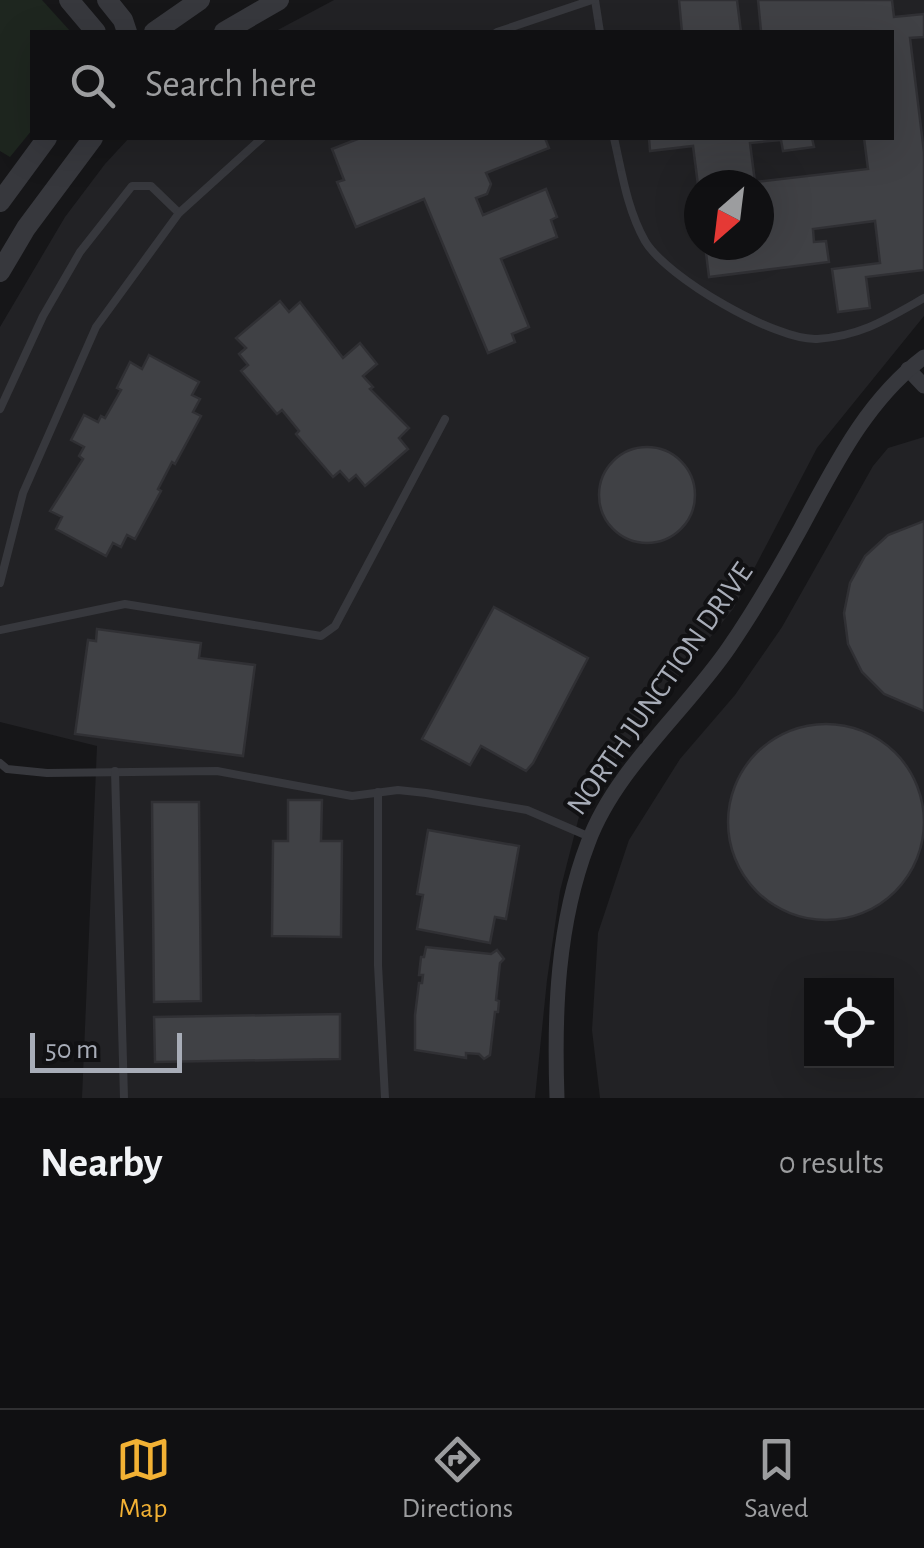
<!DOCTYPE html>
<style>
body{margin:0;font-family:"Alegreya Sans",sans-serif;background:#1e1e20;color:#f1f3f6}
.controls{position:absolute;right:30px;bottom:30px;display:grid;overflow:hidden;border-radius:0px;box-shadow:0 10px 40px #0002}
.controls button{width:90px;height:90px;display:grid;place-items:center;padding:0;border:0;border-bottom:2px solid #303032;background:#101012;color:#f1f3f6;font:50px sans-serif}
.compass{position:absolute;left:684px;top:170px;width:90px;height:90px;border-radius:50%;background:#101012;box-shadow:0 10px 40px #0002;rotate:208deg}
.scale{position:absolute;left:30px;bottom:25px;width:152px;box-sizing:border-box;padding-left:10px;border:5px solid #a8adb8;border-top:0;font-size:28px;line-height:35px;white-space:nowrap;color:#a8adb8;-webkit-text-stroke:8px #111113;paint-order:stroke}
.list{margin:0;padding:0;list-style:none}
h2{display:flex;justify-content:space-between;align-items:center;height:130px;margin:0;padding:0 40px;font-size:42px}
h2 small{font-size:32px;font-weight:400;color:#9c9d9f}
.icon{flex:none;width:55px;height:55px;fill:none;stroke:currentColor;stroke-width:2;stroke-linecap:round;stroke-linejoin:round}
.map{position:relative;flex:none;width:924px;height:1098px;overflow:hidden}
.search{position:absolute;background:#101012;box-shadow:0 10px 40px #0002;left:30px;right:30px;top:30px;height:110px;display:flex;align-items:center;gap:25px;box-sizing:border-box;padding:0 35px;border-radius:0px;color:#9c9d9f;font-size:38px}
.sheet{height:310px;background:#101012}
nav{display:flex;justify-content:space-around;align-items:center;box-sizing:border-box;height:140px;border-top:2px solid #303032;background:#101012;font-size:28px;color:#9c9d9f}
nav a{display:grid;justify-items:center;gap:5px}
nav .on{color:#f2b134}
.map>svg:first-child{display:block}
.built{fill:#222225;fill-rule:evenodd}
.green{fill:#1e261f}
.building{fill:#404145;stroke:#303034;stroke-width:2.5}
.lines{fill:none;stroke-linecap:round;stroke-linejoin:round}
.service{stroke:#37383d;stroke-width:8}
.minor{stroke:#37383d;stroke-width:15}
.tertiary{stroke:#37383d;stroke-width:20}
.labels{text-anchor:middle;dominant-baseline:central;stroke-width:8;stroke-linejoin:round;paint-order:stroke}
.street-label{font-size:30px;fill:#a8adb8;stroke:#111113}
</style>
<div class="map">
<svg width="924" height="1098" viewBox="0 0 924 1098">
<rect width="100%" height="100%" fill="#161618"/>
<g class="built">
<path d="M334 0H924V316L817 448 733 609 655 706 582 805 560 891 547 980 535 1098H82L97 746 0 722V327L65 217 105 164 129 138H892V32H274ZM699 185H759V245H699Z"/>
<path d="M924 437V1098H600L592 1030 598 933 629 840 680 759 735 695 782 627 873 466 888 448ZM812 986H886V1060H812Z"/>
</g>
<polygon class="green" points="0,0 42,0 71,32 32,32 32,130 10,157 0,151"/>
<g class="building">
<polygon points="679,0 737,0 741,32 682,32"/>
<polygon points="758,0 892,0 894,17 924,14 924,37 910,38 924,152 924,270 866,277 870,308 838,312 832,269 880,263 875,221 813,229 814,242 826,241 829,262 709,277 705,245 759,245 759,185 699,185 699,193 693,146 650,151 649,138 815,138 812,138 814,147 783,151 781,140 750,143 755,182 868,169 864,138 892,138 892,32 753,32 761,31"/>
<polygon points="360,138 545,138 549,148 486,173 491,184 487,194 476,198 483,215 546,189 557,217 551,220 557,237 501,259 529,327 512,334 515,342 488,353 424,199 356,227 337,182 344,180 332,149"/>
<polygon points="280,301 289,312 300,302 343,358 360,343 377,364 363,376 373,387 370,389 409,428 399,438 408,449 365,486 356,475 349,481 340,471 333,477 296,434 299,431 282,410 277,414 241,371 248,365 239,354 246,348 236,338"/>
<polygon points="149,355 199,382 192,395 200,399 193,412 201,416 175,464 172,462 158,489 161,491 135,539 127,535 121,547 113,543 106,556 56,529 62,517 50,511 83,459 79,456 84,447 71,440 84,415 98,422 101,416 105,418 121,390 117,388 130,362 142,369"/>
<circle cx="647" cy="495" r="48"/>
<polygon points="924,521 924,711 884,694 862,672 848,644 844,613 850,583 865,556 888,535"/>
<polygon points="494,607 588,658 533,763 526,771 481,746 470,765 422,739"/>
<polygon points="97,629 201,643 199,658 255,665 243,756 75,734 88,640 96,641"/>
<circle cx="826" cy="822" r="98"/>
<polygon points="288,800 322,800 321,841 342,841 341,937 272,936 273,841 288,841"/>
<polygon points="152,802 199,802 201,1001 154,1002"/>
<polygon points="428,830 519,846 506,919 495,917 490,943 417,929 423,895 417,894"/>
<polygon points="426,947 491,954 497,950 504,959 500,963 496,1000 499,1001 498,1012 495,1012 490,1055 484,1059 479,1054 466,1053 466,1058 415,1050 415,1015 419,983 422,983 423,975 419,975 421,957 424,957"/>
<polygon points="340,1014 340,1059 155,1062 154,1017"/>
</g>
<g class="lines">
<g class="service">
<polyline points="595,0 600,32"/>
<polyline points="497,32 592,0"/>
<path d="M614 138C622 173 627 209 645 241 666 277 776 341 817 339 861 336 887 319 924 298"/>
<polyline points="0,409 43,316 80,252 132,186 151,186 179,213"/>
<polyline points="0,583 23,493 96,327 179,213 262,138"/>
<polyline points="0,630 125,604 321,636 335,626 445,419"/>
<polyline points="0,763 7,769 47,773 217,771 352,796 398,790 426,793 527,810 590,837"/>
<polyline points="115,771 124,1098"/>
<polyline points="378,792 378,965 385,1098"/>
</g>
<g class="minor">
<polyline points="908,369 924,386"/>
<path d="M557 1098C554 1012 557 924 588 843 615 769 687 710 730 646 756 608 779 568 801 528 835 465 866 401 924 357"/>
</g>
<g class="tertiary">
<polyline points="69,0 96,32"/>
<polyline points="107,0 123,20 127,32"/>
<polyline points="154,32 200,0"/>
<polyline points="224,32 279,0"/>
<polyline points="0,202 47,138"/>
<polyline points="0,272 26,228 93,138"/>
</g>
</g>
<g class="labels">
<g class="street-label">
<text transform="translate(660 689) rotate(-55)">NORTH JUNCTION DRIVE</text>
</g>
</g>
</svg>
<div class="controls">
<button><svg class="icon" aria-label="locate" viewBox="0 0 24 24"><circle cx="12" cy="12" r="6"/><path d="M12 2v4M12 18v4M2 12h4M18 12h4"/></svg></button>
</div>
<svg class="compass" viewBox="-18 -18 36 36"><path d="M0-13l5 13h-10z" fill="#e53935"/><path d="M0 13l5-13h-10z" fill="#9c9d9f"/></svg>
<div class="scale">50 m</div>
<div class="search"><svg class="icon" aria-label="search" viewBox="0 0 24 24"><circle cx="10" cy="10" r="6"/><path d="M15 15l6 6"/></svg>Search here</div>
</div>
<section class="sheet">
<h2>Nearby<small>0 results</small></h2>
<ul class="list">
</ul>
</section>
<nav>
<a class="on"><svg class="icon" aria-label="map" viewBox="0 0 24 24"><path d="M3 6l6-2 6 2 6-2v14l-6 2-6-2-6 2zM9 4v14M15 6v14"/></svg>Map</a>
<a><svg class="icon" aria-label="directions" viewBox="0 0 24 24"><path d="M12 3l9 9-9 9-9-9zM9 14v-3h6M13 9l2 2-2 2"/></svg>Directions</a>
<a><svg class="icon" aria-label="saved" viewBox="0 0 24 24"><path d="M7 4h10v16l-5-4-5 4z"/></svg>Saved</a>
</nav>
